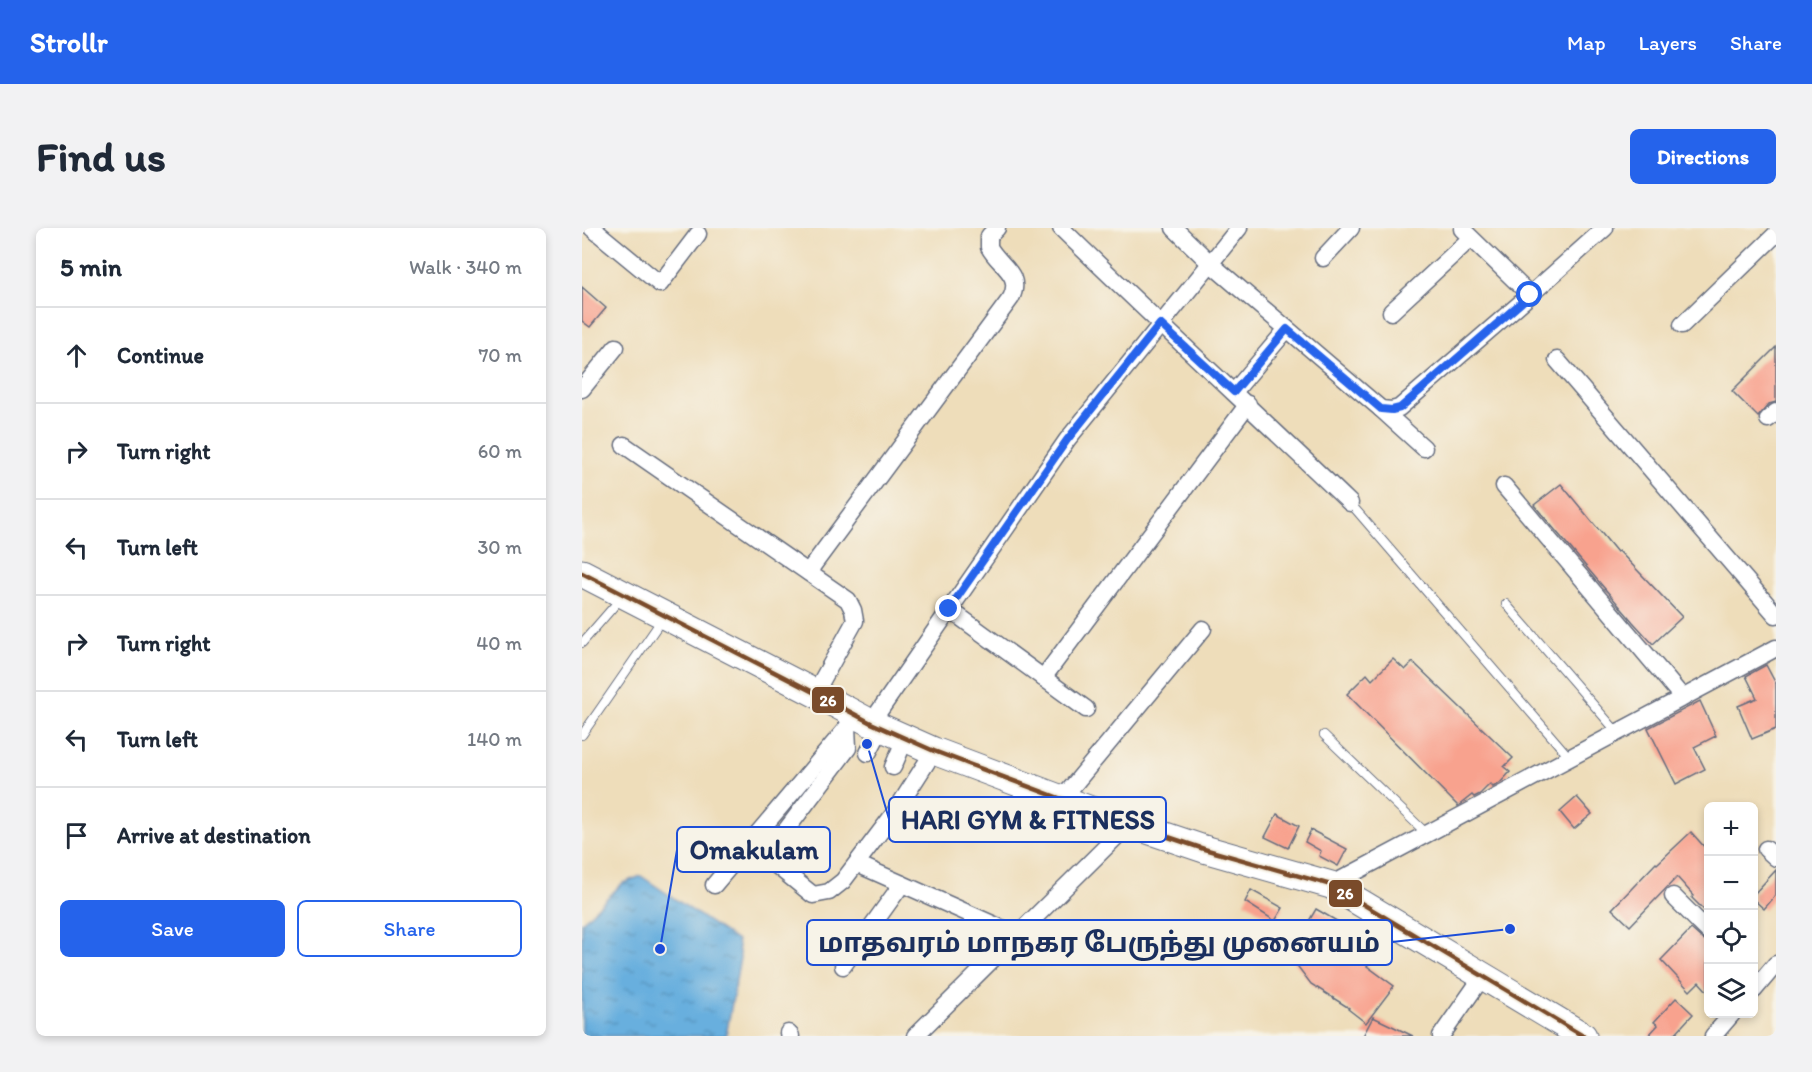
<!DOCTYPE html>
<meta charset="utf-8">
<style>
body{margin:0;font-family:Itim,"Noto Sans Tamil",sans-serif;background:#f2f2f3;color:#1f2937}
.controls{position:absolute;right:18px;bottom:18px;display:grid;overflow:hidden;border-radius:9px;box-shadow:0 3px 9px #0003}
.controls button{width:54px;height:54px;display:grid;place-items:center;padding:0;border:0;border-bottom:2px solid #e0e1e3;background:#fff;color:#1f2937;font:30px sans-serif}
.stop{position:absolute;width:18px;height:18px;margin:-14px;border:4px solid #2563eb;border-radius:50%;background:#fff}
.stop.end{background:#2563eb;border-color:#fff;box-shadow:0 2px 6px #0008}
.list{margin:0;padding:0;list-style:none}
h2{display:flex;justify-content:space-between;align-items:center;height:78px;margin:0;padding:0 24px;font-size:26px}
h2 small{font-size:20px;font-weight:400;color:#747a83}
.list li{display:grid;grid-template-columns:39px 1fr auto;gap:18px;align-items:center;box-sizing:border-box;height:96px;padding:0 24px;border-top:2px solid #e0e1e3}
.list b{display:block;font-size:22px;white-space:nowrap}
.list em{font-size:20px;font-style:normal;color:#747a83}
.actions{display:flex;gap:12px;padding:18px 24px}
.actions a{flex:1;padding:14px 0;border:2px solid #2563eb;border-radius:9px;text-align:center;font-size:21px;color:#2563eb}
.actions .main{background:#2563eb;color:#fff}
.icon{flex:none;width:33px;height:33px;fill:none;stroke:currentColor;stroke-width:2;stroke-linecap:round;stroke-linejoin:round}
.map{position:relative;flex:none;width:1194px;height:808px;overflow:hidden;border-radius:9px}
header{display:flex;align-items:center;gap:36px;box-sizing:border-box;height:84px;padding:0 30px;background:#2563eb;color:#fff}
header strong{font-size:28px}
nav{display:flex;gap:33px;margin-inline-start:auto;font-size:21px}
.intro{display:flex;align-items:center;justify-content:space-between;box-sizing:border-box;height:144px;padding:0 36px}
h1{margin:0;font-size:42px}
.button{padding:15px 27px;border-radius:9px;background:#2563eb;color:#fff;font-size:21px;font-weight:700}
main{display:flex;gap:36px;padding:0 36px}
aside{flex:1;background:#fff;border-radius:9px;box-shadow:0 3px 9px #0003}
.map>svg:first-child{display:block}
.water{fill:url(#water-ripples);stroke:#416f9e;stroke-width:1.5}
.building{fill:#f8a28e}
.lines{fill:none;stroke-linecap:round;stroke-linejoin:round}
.service-casing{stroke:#656c7e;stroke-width:10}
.minor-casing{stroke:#656c7e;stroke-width:19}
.primary-casing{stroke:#656c7e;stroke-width:29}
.service{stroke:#fff;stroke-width:8}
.minor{stroke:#fff;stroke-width:16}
.primary{stroke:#fff;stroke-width:27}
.bus-1-casing{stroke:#f7f3e8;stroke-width:9}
.bus-1{stroke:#7a4b2a;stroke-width:4.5}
.route{stroke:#2563eb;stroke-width:8}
.leader{fill:none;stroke:#1d4ed8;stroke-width:2}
.callout-dot{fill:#1d4ed8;stroke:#f7f3e8;stroke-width:2}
.callout{fill:#f7f3e8;stroke:#1d4ed8;stroke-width:2}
.callout-label{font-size:27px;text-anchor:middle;font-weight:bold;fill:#1b2f5e}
.line-badge{stroke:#f7f3e8;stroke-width:2}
.badge-label{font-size:16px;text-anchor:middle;font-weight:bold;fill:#fff}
</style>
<header>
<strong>Strollr</strong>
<nav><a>Map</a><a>Layers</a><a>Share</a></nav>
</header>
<div class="intro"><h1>Find us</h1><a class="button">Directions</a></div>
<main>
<aside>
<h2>5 min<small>Walk · 340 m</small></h2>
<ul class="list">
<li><svg class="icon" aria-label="ahead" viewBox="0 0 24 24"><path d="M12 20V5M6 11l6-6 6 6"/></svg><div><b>Continue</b></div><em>70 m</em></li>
<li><svg class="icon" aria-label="right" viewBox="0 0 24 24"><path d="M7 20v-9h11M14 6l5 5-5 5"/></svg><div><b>Turn right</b></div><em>60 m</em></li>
<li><svg class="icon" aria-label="left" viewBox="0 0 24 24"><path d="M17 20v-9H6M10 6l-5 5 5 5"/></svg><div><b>Turn left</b></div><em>30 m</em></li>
<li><svg class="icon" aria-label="right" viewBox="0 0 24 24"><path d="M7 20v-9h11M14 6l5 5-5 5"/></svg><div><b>Turn right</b></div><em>40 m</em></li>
<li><svg class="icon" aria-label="left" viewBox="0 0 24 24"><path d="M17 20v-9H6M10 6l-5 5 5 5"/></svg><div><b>Turn left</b></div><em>140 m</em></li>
<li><svg class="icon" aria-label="arrive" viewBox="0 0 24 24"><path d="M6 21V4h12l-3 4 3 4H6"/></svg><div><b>Arrive at destination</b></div></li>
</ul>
<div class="actions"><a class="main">Save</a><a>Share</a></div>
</aside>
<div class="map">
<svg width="1194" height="808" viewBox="0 0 1194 808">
<defs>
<pattern id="water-ripples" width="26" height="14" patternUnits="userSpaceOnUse" patternTransform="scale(1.5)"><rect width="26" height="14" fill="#67afde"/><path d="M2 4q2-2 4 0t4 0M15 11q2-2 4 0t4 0" fill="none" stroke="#548fb7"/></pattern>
</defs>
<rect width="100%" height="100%" fill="#f7f3e8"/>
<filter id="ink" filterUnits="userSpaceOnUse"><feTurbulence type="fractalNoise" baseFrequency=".0167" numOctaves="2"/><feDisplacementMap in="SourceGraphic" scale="12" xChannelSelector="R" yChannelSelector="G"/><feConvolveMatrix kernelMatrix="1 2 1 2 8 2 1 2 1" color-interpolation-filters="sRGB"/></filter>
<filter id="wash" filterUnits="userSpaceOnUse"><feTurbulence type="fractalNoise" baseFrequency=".008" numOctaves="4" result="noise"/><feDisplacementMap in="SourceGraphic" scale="24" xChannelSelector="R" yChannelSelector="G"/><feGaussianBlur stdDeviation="1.35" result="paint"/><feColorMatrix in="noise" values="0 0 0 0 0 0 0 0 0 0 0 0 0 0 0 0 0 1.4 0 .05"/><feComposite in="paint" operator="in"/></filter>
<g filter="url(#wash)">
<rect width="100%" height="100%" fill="#eeddba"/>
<polygon class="water" points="59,648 155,713 158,730 144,808 0,808 0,694 41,655"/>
<g id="blocks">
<g class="building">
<polygon points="0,59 24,80 8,99 0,93"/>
<polygon points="1194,119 1194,174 1187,176 1176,189 1150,163"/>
<polygon points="979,256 1035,324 1037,323 1100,389 1071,416 1051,394 952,277"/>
<polygon points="811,431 823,442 831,434 931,530 922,539 928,544 918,555 911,559 908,556 898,566 892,569 890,567 876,578 765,466 785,446 790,452"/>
<polygon points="1184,437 1194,456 1194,501 1170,511 1156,478 1175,470 1164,448"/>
<polygon points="1118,473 1134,508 1112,519 1123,541 1094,556 1066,500"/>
<polygon points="995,569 1010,586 992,601 978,584"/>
<polygon points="695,586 717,598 706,620 683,609"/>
<polygon points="729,602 765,621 756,638 737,628 739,623 723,614"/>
<polygon points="1109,604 1126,623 1126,686 1110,670 1112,668 1095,649 1048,698 1030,681 1074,635 1075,636"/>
<polygon points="1194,642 1194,667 1182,681 1172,672 1172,666"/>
<polygon points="669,662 701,680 693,693 663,674"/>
<polygon points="734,681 760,696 753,707 790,730 785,738 812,758 784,795 766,781 767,780 729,756 707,727"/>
<polygon points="1109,701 1119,710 1126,714 1126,764 1117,754 1108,763 1079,732"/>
<polygon points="1094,770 1111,786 1091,808 1066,808 1076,797 1072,794"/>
<polygon points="791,789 831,808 781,808"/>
</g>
</g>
</g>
<g filter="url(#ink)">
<use href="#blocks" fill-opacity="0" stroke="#656c7e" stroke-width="1.5"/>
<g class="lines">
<defs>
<g id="service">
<polyline points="768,275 988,530"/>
<polyline points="924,376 1035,504"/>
<polyline points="0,415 40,369"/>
<polyline points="0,507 81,390"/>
<polyline points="742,507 844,605"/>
</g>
<g id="minor">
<polyline points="10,0 78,56 116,6"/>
<path d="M479 0C574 93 672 183 768 275"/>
<polyline points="592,0 629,36 799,181 810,182 817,180 948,67"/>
<polyline points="881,0 880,1 948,67 1023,0"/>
<polyline points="741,30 769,0"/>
<polyline points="809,84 888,11"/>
<polyline points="1100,97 1194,6"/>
<polyline points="975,132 1194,387"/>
<polyline points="0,161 34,119"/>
<polyline points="652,164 705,101"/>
<polyline points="799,181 842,220"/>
<polyline points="1186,191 1194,184"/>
<polyline points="42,217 266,372 271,382 273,393 233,465"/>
<polyline points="922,258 1101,470"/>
<path d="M226 344 429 70C441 46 417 38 407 19V8L415 0"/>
<polyline points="367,381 504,481"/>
<polyline points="461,450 666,176"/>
<polyline points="289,495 485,212 657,0"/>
<polyline points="265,499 266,520 195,614 191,627 194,637 231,667 247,664 261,653 311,587 352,523"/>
<polyline points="286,525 299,500"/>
<polyline points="311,539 323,511"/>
<polyline points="480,571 621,401"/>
<polyline points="1184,621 1194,630"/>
<polyline points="282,639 435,707"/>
<polyline points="132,657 269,495"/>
<polyline points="749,657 1194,420"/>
<polyline points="1091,668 1126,703"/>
<polyline points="261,738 320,656"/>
<polyline points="1172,762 1194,736"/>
<polyline points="206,805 209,808"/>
<polyline points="333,808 547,596"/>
<polyline points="859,808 901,748"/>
<polyline points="1131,808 1150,786"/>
</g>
<polyline id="primary" points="0,345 233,465 289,495 352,523 530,590 622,621 749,657 1001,808"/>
</defs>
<use href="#service" class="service-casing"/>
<use href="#minor" class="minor-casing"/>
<use href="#primary" class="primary-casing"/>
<use href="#service" class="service"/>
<use href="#minor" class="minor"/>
<use href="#primary" class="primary"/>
<defs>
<polyline id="bus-1" points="0,345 233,465 289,495 352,523 530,590 622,621 749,657 1001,808"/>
</defs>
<use href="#bus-1" class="bus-1-casing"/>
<use href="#bus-1" class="bus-1"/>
</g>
</g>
<g class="lines" filter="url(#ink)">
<polyline class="route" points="367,381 485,212 578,96 652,164 705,101 799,181 810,182 818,180 948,67"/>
</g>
<path class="leader" d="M285 516L307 591M78 721L95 622M928 701L810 714"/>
<g class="callout-dot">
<circle cx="285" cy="516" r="6"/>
<circle cx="78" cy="721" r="6"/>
<circle cx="928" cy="701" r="6"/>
</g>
<g class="callout">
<rect x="307" y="569" width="277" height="45" rx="6"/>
<rect x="95" y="599" width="153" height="45" rx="6"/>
<rect x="225" y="692" width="585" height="45" rx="6"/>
</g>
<g class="callout-label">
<text x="446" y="601">HARI GYM &amp; FITNESS</text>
<text x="172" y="631">Omakulam</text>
<text x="517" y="724">மாதவரம் மாநகர பேருந்து முனையம்</text>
</g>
<g class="line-badge">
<rect x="229" y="458" width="34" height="28" rx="6" fill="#7a4b2a"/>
<rect x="746" y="651" width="35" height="29" rx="6" fill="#7a4b2a"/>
</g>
<g class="badge-label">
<text x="246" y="478">26</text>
<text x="763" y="671">26</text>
</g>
</svg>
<div class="controls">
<button>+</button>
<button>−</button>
<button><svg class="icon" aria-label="locate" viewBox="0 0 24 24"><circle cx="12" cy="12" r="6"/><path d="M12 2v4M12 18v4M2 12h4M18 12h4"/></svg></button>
<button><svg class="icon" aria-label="layers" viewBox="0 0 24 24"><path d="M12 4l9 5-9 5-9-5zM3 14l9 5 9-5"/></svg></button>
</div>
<div class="stop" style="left:948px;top:67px"></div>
<div class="stop end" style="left:367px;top:381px"></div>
</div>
</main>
